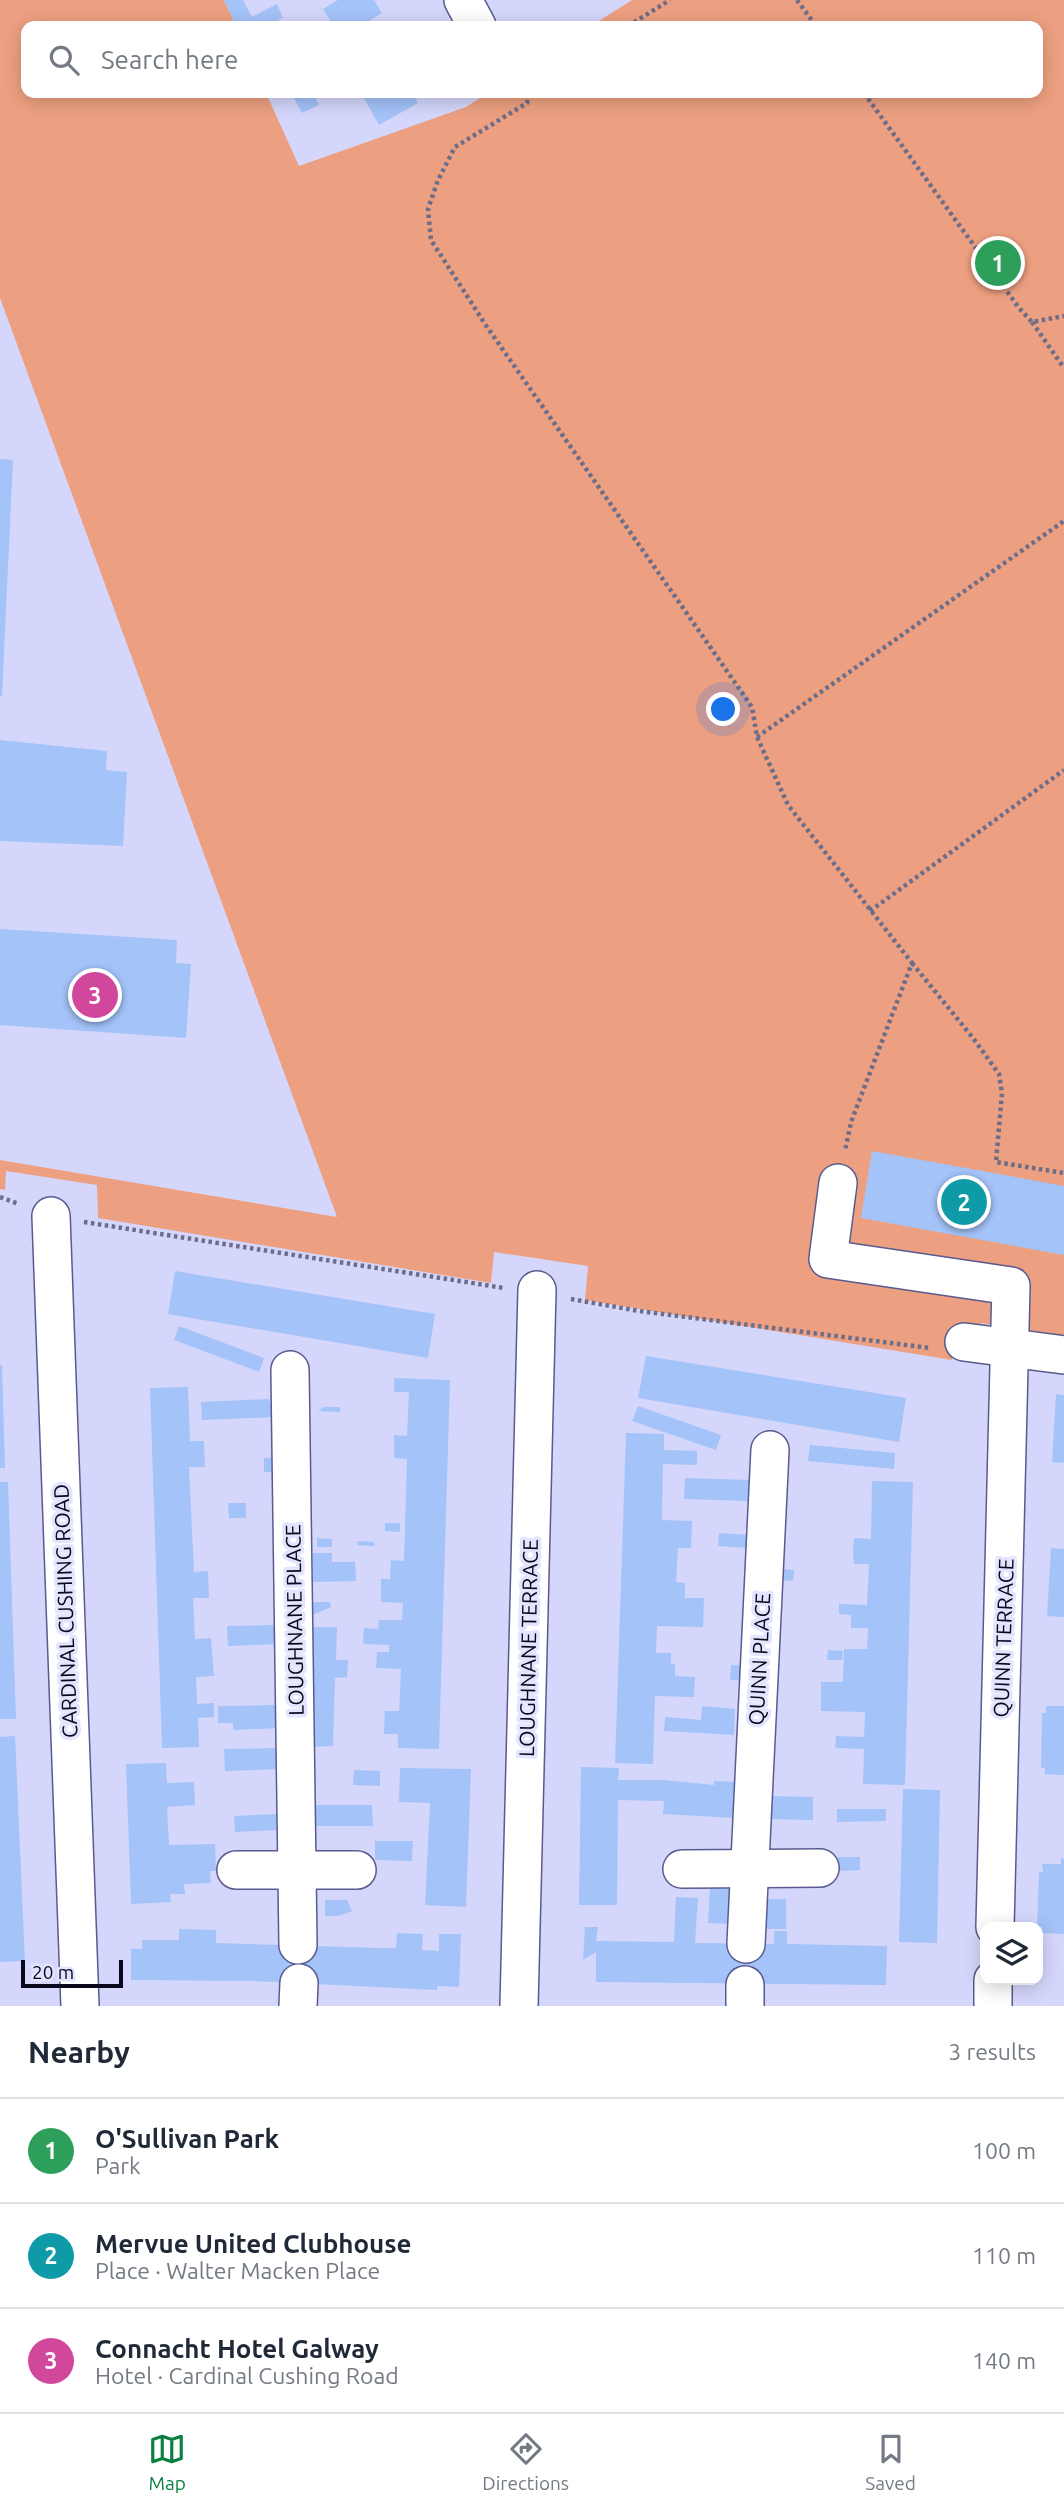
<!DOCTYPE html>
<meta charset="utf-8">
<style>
body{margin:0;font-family:Ubuntu,sans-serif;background:#f6f6f7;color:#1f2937}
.controls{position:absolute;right:21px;bottom:21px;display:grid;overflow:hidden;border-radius:14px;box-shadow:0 4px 18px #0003}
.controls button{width:63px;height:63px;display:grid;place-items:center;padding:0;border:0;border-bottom:2px solid #e0e1e3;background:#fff;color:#1f2937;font:35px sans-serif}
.scale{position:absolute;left:21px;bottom:18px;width:102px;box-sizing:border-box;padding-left:7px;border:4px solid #09081c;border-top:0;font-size:19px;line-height:24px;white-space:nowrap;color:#09081c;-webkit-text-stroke:5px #e3e5fe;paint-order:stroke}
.you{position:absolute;left:724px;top:710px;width:24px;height:24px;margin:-18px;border:5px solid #fff;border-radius:50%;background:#1a73e8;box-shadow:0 0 0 10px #1a73e833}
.badge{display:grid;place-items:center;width:46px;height:46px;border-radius:50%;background:#0b8043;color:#fff;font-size:23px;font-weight:700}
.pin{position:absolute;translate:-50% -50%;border:4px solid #fff;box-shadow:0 2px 7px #0006}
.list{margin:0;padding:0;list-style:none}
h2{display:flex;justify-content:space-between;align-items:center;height:91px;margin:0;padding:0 28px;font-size:30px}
h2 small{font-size:23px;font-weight:400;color:#747a83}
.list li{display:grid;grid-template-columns:46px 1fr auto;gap:21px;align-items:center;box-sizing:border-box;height:105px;padding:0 28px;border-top:2px solid #e0e1e3}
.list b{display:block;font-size:26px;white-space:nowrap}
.list p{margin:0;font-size:23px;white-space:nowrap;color:#747a83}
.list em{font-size:23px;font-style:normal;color:#747a83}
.icon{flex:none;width:38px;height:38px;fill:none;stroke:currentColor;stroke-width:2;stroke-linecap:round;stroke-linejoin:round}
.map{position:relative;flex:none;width:1064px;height:2006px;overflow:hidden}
.search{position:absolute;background:#fff;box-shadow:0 4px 18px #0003;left:21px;right:21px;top:21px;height:77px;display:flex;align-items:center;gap:18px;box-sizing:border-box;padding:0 24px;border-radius:14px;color:#747a83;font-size:26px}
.sheet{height:406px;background:#fff}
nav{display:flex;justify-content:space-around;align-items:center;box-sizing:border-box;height:98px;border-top:2px solid #e0e1e3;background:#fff;font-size:19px;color:#747a83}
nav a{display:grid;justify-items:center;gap:4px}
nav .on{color:#0b8043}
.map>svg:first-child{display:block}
.green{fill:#eda081}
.building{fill:#a4c3f9}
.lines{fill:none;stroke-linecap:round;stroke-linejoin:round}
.minor-casing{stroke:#595a8f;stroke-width:40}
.path{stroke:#6c6d89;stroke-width:4.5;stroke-dasharray:3.5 3.5;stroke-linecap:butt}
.minor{stroke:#fff;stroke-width:37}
.labels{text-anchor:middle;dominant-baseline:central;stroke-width:7;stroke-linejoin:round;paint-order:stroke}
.street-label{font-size:21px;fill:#09081c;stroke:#e3e5fe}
</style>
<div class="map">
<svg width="1064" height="2006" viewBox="0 0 1064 2006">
<rect width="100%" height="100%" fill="#d4d7fb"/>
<polygon class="green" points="0,0 224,0 236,26 26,26 26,93 266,93 299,166 466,107 488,93 1038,93 1038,26 591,26 632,0 1064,0 1064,1337 981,1323 980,1332 952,1326 952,1360 585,1300 588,1266 494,1252 491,1283 98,1218 97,1185 6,1171 5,1190 0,1189 0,1160 337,1217 0,298"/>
<g class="building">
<polygon points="224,0 243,0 252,17 277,4 283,18 267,26 236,26"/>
<polygon points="338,0 374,0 382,13 361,26 334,26 323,9"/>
<polygon points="303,93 313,93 319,105 302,113 294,98"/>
<polygon points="361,93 412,93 418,103 379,125"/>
<polygon points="0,459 13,460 2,696 0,696"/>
<polygon points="0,740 107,751 106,770 127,772 123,846 0,841"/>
<polygon points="0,929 177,940 176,963 191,964 186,1038 0,1025"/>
<polygon points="872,1151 1064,1186 1064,1255 861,1218"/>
<polygon points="175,1271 435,1314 428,1358 168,1314"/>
<polygon points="179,1326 264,1358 259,1372 174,1340"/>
<polygon points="646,1356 906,1398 899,1442 638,1398"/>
<polygon points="0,1365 2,1365 5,1468 0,1468"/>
<polygon points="394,1378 450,1380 439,1749 398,1748 398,1734 384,1734 385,1711 399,1711 401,1669 376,1668 377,1652 389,1652 389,1645 363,1644 364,1628 378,1629 379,1620 402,1620 403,1603 381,1602 381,1579 390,1579 391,1560 404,1561 407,1459 394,1458 394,1435 407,1436 409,1392 394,1392"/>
<polygon points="188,1387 190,1441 204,1441 205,1467 189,1467 194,1572 208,1571 209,1598 193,1598 195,1639 211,1638 214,1676 196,1677 197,1704 214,1703 214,1717 198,1718 199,1747 162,1748 150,1388"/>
<polygon points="1056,1394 1064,1395 1064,1463 1052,1462"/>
<polygon points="269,1399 276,1417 202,1420 201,1402"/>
<polygon points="638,1406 721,1435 716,1450 632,1421"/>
<polygon points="324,1407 340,1407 340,1412 318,1411"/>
<polygon points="626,1433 664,1434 664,1450 697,1451 697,1465 663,1464 662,1520 692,1521 691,1548 678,1548 676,1582 685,1583 685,1598 704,1598 703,1627 657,1626 656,1653 671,1653 671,1664 675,1664 675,1676 695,1677 694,1697 655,1696 653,1764 615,1763"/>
<polygon points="810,1445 895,1453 894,1469 808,1461"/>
<polygon points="281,1457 281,1472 264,1472 264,1458"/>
<polygon points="685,1478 750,1480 750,1501 684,1499"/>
<polygon points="872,1481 913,1482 905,1785 863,1784 864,1749 835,1748 836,1736 864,1737 865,1712 821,1711 821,1682 843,1682 844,1649 867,1649 868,1628 851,1628 851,1615 839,1614 839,1604 867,1605 869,1564 854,1564 853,1550 854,1538 871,1539"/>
<polygon points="0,1482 8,1482 16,1719 0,1719"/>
<polygon points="228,1503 246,1503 246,1518 229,1518"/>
<polygon points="385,1523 400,1523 400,1532 385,1531"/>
<polygon points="719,1533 751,1535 750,1548 718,1546"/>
<polygon points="317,1538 332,1539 332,1547 317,1547"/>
<polygon points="357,1541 374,1542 375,1546 358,1545"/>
<polygon points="1051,1548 1064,1549 1064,1617 1047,1616"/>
<polygon points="313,1553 332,1553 332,1562 355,1562 356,1581 313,1582"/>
<polygon points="780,1569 794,1570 793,1581 779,1580"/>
<polygon points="311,1602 330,1602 331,1607 310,1616"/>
<polygon points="280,1625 280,1644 228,1646 227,1626"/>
<polygon points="310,1627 337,1627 336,1660 348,1660 347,1677 335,1678 333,1746 310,1747"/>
<polygon points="828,1650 843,1651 842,1660 827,1660"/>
<polygon points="731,1665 743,1666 743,1681 730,1680"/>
<polygon points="280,1705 281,1728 233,1730 233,1723 218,1723 218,1706"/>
<polygon points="702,1706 735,1709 734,1735 664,1731 665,1717 701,1720"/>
<polygon points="1046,1706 1064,1706 1064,1775 1045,1774 1045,1768 1041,1768 1042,1713 1046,1713"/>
<polygon points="15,1736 25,1961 0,1962 0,1737"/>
<polygon points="280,1748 281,1769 225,1771 224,1749"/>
<polygon points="166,1763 167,1783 194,1782 195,1805 167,1807 169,1845 215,1844 216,1871 210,1871 211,1883 184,1884 185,1894 170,1894 171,1902 131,1904 126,1764"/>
<polygon points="581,1767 619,1768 618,1780 664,1780 714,1785 714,1781 737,1782 736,1818 663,1814 664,1801 618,1800 617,1905 579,1905"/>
<polygon points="400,1768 471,1769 466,1907 425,1905 430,1803 399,1802"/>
<polygon points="354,1770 380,1771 380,1786 353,1785"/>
<polygon points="903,1789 940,1790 937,1943 899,1942"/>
<polygon points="765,1796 813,1797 813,1820 764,1819"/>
<polygon points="311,1805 372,1805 373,1826 311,1826"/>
<polygon points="837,1809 886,1809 886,1821 837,1822"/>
<polygon points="278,1814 278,1830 235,1832 234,1816"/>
<polygon points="375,1841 413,1841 412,1861 375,1860"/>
<polygon points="838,1857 860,1857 860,1870 838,1871"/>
<polygon points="1061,1858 1064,1859 1064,1934 1042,1933 1042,1927 1037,1927 1039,1872 1043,1872 1042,1864 1061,1864"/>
<polygon points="710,1888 732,1889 731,1924 708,1923"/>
<polygon points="676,1897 698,1898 695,1943 774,1944 774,1931 787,1931 787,1944 887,1946 886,1985 596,1982 596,1952 583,1960 585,1927 598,1927 596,1941 674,1942"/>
<polygon points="766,1899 786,1899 786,1929 765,1929"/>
<polygon points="325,1900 347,1900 352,1911 338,1916 325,1916"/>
<polygon points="179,1929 216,1930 216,1943 381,1948 396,1948 397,1933 423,1934 422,1950 439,1951 439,1934 461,1934 459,1987 437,1986 437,1990 252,1981 131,1980 131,1949 142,1949 142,1940 179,1940"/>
</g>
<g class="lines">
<defs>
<g id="minor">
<polyline points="463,0 477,26"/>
<polyline points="838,1183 828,1259 1011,1286 995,1927"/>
<polyline points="51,1216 80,2006"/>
<polyline points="964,1342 1064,1355"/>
<polyline points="290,1370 298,1945"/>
<polyline points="682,1869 820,1868"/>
<polyline points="236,1870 357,1870"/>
<polyline points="746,1944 770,1450"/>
<polyline points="745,1985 745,2006"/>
<polyline points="298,2006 299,1983"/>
<polyline points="519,2006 537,1290"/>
<polyline points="993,2006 993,1980"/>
</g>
</defs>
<use href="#minor" class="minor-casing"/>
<g class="path">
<polyline points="797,0 816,26"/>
<polyline points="628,26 670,0"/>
<polyline points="529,93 527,103 455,147 438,180 428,209 431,240 485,324 752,707 757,737 788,805 912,963 851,1122 845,1151"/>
<polyline points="864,93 1019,308 1032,322 1064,316"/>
<polyline points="1032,322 1064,368"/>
<polyline points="757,737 1064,521"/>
<polyline points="870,911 1064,770"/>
<polyline points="912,963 973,1038 999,1074 1002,1093 996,1162 1064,1173"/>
<polyline points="0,1197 19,1204"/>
<polyline points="84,1222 504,1288"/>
<polyline points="571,1299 639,1311 930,1348"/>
</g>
<use href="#minor" class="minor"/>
</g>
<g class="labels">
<g class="street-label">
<text transform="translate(65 1611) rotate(-92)">CARDINAL CUSHING ROAD</text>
<text transform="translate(294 1620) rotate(-91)">LOUGHNANE PLACE</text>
<text transform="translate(1003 1638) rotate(-88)">QUINN TERRACE</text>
<text transform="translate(528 1648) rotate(-89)">LOUGHNANE TERRACE</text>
<text transform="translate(759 1659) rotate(-87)">QUINN PLACE</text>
</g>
</g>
</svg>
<div class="controls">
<button><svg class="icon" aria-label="layers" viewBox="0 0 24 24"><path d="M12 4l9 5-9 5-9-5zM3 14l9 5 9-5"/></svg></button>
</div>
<div class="scale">20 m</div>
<div class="you"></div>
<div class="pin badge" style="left:998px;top:263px;background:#2e9e5b">1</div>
<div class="pin badge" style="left:964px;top:1202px;background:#0f9aa8">2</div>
<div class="pin badge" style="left:95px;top:995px;background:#d1479c">3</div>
<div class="search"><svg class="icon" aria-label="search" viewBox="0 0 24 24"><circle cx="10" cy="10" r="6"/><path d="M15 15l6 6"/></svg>Search here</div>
</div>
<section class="sheet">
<h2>Nearby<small>3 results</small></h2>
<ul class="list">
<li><span class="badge" style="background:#2e9e5b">1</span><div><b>O'Sullivan Park</b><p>Park</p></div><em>100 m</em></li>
<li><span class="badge" style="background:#0f9aa8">2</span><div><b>Mervue United Clubhouse</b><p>Place · Walter Macken Place</p></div><em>110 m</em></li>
<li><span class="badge" style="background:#d1479c">3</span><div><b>Connacht Hotel Galway</b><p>Hotel · Cardinal Cushing Road</p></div><em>140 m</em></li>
</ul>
</section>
<nav>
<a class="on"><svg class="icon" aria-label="map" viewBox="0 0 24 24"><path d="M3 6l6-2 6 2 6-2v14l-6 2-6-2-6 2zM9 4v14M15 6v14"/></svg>Map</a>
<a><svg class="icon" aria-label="directions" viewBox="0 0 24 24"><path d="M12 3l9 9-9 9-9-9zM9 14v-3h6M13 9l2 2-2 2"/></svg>Directions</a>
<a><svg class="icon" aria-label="saved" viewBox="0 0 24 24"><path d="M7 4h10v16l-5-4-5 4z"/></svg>Saved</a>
</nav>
